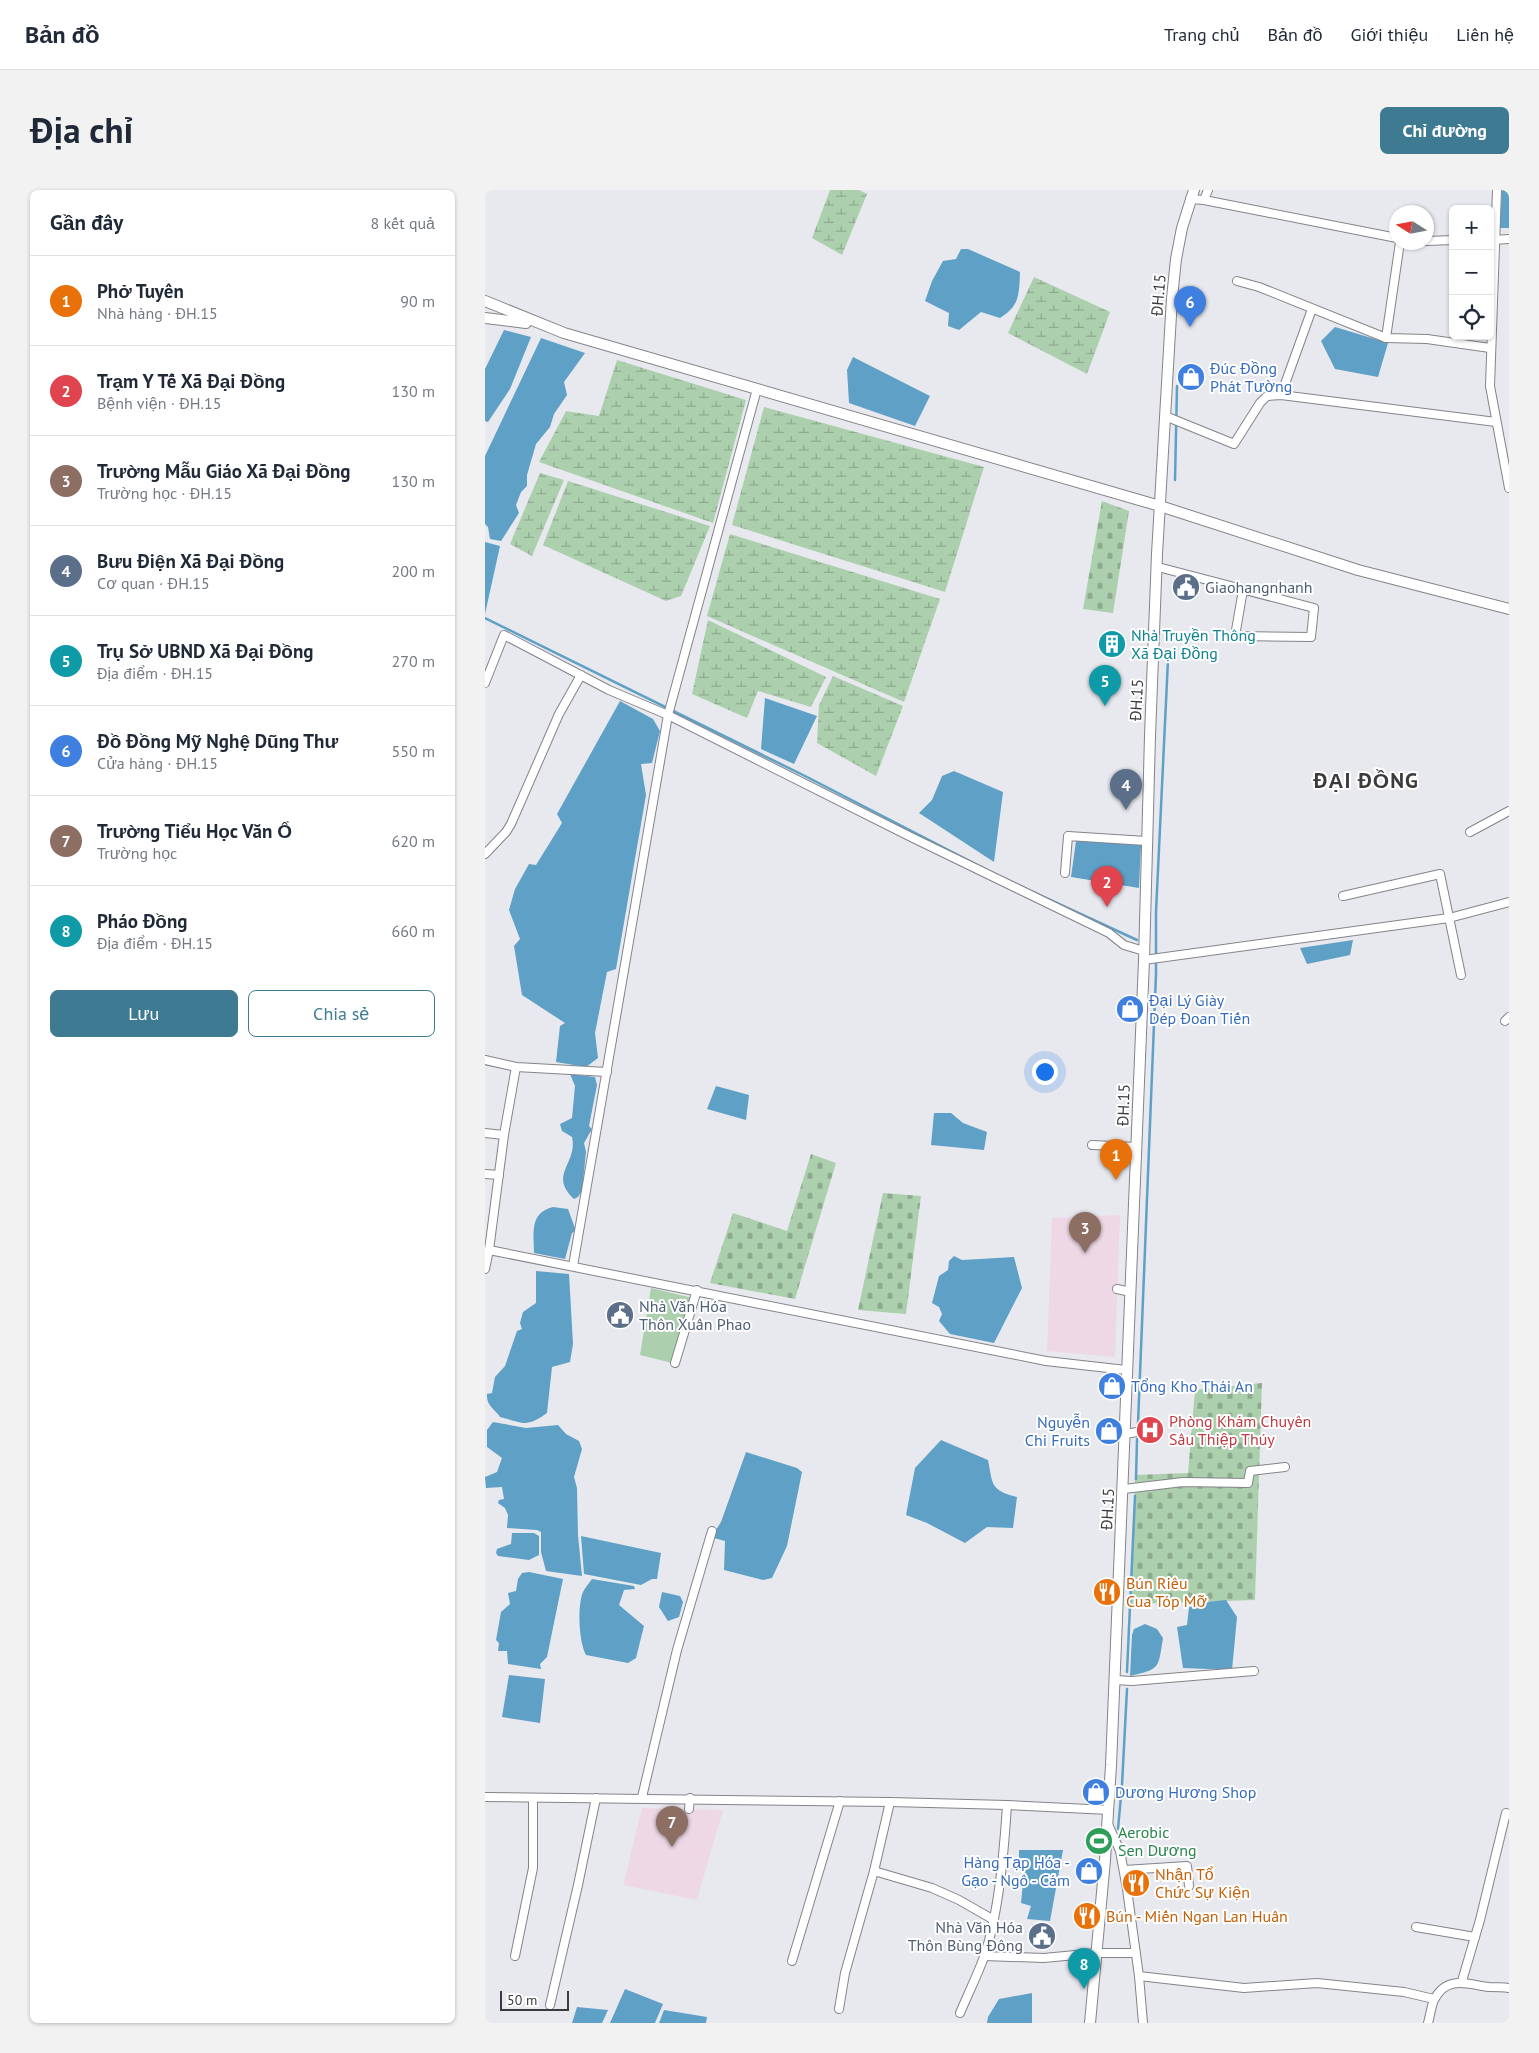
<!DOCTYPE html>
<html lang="vi">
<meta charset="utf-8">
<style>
body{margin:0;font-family:"PT Sans",sans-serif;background:#f2f2f3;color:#1f2937}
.controls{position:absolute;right:15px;top:15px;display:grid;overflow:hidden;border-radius:8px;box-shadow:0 1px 4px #0004}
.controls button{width:45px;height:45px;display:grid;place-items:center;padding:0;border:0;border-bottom:1px solid #e0e1e3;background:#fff;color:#1f2937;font:25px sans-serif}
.compass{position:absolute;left:904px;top:15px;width:45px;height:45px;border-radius:50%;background:#fff;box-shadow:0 1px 4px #0004;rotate:281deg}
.scale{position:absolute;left:15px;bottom:12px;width:69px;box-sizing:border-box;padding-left:5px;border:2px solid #3b3b3e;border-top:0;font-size:14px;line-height:18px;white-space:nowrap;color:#3b3b3e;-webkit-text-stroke:4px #fff;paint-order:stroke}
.you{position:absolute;left:559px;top:881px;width:18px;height:18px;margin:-12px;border:4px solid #fff;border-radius:50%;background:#1a73e8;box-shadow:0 0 0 8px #1a73e833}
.badge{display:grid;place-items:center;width:32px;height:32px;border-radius:50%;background:#3e7b92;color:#fff;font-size:16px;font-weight:700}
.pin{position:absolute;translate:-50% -41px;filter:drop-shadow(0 1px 2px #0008)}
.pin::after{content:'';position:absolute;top:26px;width:18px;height:15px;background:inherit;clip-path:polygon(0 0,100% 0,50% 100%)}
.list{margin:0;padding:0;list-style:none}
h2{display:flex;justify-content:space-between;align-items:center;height:65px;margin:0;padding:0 20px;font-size:21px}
h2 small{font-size:16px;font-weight:400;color:#747a83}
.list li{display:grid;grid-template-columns:32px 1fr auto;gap:15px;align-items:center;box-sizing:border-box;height:90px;padding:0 20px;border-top:1px solid #e0e1e3}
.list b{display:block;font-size:19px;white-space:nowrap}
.list p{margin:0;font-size:16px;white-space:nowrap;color:#747a83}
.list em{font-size:16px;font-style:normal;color:#747a83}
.actions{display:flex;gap:10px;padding:15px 20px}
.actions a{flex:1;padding:11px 0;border:1px solid #3e7b92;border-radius:8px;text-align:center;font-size:18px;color:#3e7b92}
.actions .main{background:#3e7b92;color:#fff}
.icon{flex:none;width:28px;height:28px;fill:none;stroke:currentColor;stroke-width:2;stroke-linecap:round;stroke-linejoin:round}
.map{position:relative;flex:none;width:1024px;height:1833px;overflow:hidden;border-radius:8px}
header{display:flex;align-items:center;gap:30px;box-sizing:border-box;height:70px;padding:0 25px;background:#fff;border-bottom:1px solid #e0e1e3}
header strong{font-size:24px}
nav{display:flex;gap:28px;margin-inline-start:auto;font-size:18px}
.intro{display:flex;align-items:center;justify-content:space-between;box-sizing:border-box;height:120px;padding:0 30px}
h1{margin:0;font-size:35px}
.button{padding:12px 22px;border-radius:8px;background:#3e7b92;color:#fff;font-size:18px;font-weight:700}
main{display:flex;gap:30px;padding:0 30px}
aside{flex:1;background:#fff;border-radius:8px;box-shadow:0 1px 4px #0004}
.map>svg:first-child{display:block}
.education{fill:#eed8e5}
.wetland{fill:url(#wetland-marsh)}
.cemetery{fill:url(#cemetery-stones)}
.pitch{fill:#acd0ad}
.water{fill:#5fa0c6}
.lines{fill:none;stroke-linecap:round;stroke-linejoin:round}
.stream{stroke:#5fa0c6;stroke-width:2.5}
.minor-casing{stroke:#838489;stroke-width:10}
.secondary-casing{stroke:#838489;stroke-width:12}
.minor{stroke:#fff;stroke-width:8}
.secondary{stroke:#fff;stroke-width:10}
.labels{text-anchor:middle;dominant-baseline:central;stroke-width:4;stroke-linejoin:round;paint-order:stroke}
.street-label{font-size:16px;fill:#3b3b3e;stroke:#fff}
.shop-label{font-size:16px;fill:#366cbe;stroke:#fff;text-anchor:start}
.service-label{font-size:16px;fill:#4e5e75;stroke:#fff;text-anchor:start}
.culture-label{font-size:16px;fill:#0d838f;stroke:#fff;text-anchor:start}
.health-label{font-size:16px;fill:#be3a42;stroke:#fff;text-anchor:start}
.food-label{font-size:16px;fill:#c56008;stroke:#fff;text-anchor:start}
.leisure-label{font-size:16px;fill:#27864d;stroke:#fff;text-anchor:start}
.district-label{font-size:21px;font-weight:bold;letter-spacing:1px;fill:#3b3b3e;stroke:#fff}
</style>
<header>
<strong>Bản đồ</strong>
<nav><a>Trang chủ</a><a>Bản đồ</a><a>Giới thiệu</a><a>Liên hệ</a></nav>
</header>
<div class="intro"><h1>Địa chỉ</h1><a class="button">Chỉ đường</a></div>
<main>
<aside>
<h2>Gần đây<small>8 kết quả</small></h2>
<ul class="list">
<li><span class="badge" style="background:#e8710a">1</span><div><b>Phở Tuyên</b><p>Nhà hàng · ĐH.15</p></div><em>90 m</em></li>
<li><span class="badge" style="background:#e0444e">2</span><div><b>Trạm Y Tế Xã Đại Đồng</b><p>Bệnh viện · ĐH.15</p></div><em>130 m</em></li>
<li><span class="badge" style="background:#8d6e63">3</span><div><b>Trường Mẫu Giáo Xã Đại Đồng</b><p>Trường học · ĐH.15</p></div><em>130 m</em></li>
<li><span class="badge" style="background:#5c6f8a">4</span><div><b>Bưu Điện Xã Đại Đồng</b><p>Cơ quan · ĐH.15</p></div><em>200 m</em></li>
<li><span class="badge" style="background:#0f9aa8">5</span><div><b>Trụ Sở UBND Xã Đại Đồng</b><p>Địa điểm · ĐH.15</p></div><em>270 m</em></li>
<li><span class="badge" style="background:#3f7fe0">6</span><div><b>Đồ Đồng Mỹ Nghệ Dũng Thư</b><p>Cửa hàng · ĐH.15</p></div><em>550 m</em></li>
<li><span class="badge" style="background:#8d6e63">7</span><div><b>Trường Tiểu Học Văn Ổ</b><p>Trường học</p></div><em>620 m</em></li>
<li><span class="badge" style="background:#0f9aa8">8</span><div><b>Pháo Đồng</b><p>Địa điểm · ĐH.15</p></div><em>660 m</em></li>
</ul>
<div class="actions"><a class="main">Lưu</a><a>Chia sẻ</a></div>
</aside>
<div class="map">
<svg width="1024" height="1833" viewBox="0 0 1024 1833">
<defs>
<pattern id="wetland-marsh" width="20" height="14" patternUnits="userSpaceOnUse" patternTransform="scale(1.25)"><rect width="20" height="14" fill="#acd0ad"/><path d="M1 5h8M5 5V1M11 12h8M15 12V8" fill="none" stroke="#8daa8e"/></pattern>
<pattern id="cemetery-stones" width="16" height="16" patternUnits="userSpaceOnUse" patternTransform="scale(1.25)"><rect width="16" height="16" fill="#acd0ad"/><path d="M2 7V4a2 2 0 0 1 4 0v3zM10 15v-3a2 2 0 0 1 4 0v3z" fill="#8daa8e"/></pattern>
</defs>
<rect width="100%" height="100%" fill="#e8e9ef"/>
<g class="education">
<polygon points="635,1025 630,1167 562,1161 567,1028"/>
<polygon points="157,1618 238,1620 212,1710 138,1695"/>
</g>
<g class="wetland">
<polygon points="345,0 374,0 382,4 357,65 327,48"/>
<polygon points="549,87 625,122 602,184 523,143"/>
<polygon points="132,170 261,210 228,333 54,272 81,221 114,226"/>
<polygon points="279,217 499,277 460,402 247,335"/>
<polygon points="55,283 79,290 47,366 25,354"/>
<polygon points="83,291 225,336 196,406 181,411 58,355"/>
<polygon points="245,344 455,409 419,512 222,426"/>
<polygon points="223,430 341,487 326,517 273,501 262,528 207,504"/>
<polygon points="348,486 418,516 391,586 332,553 334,515"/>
</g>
<g class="cemetery">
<polygon points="617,311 644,321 628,423 598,419"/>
<polygon points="326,964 351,973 310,1109 225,1093 248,1023 302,1041"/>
<polygon points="398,1003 436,1006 421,1124 373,1120"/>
<polygon points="777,1193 770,1410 646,1414 650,1285 703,1283 710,1200"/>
</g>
<polygon class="pitch" points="166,1098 208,1108 187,1173 155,1165"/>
<g class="water">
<polygon points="1017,0 1024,0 1024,38 1015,38"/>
<path d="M476 59H483L535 82C534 104 535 116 515 128L496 122 474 140 463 136 464 123 440 111 447 91 458 71 471 69Z"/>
<polygon points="850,137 903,153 893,187 850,179 836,151"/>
<polygon points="19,140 46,147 25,199 3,232 0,231 0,179"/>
<polygon points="56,148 100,163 79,192 82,205 69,224 65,237 51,254 42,285 42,296 36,302 31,315 34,323 16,351 5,349 3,337 0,334 0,266"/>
<polygon points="368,167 445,206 430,236 364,213 362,180"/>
<polygon points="0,352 15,356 0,424"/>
<polygon points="280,508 332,526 309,574 276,559"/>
<polygon points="135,511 168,529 175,541 167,573 156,574 161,605 131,779 122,782 110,843 113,868 101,877 71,872 75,836 80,833 37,805 29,756 35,749 24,720 30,699 44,674 51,675 77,633 72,624"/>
<polygon points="469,581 518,602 509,672 434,623 447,610 457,586"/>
<polygon points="591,651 656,655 654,698 586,687"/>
<polygon points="868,750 865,765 822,774 815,758"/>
<path d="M85 884 110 887 112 895 104 936 107 939 99 953 101 962 97 1001 93 1007 89 1009C63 984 93 974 87 947L77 941 75 934 87 928 90 896Z"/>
<polygon points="231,896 264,905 261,930 222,919"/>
<polygon points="449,923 466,923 478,933 502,942 499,960 446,955"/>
<path d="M68 1017 83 1019 91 1041 87 1043 80 1069 49 1063C49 1043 44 1023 68 1017Z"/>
<polygon points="469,1066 477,1070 529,1067 537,1098 509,1153 465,1144 454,1131 457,1124 454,1117 447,1113 454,1086 463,1080 464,1071"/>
<path d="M51 1081 84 1084 88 1154 85 1172 67 1177 62 1223C41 1238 39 1233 15 1227 10 1219 1 1216 2 1204L7 1203 10 1187 20 1176 32 1141 37 1139 35 1133 38 1122 51 1113Z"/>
<polygon points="8,1232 41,1238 73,1235 81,1244 94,1251 97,1259 89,1287 92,1298 93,1345 97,1386 61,1381 56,1362 56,1342 52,1340 22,1338 23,1325 20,1318 13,1313 14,1310 19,1309 17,1297 1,1298 0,1287 12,1282 17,1268 2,1257 2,1240"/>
<path d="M456 1250 503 1270C508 1295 505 1300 532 1307L528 1338 502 1337 480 1353 442 1333 421 1325 430 1278Z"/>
<polygon points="261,1262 312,1278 317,1282 302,1356 287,1388 278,1390 239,1380 240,1351 229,1348 229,1343 236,1332"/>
<polygon points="27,1343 49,1343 54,1346 54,1365 44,1370 13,1366 11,1363 12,1359 26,1354"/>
<polygon points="96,1346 176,1363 172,1389 167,1389 156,1395 99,1384"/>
<polygon points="44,1382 78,1389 62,1467 55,1474 56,1479 23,1474 22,1461 13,1461 14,1453 11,1450 16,1422 25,1414 23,1403 31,1401 33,1389 37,1383"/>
<path d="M107 1389 149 1396 150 1399 139 1400 134 1415 159 1436 151 1468 143 1473 101 1465C94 1452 92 1416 98 1402 100 1398 104 1393 107 1389Z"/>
<polygon points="177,1402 195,1406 198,1412 194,1427 183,1431 174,1417"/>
<polygon points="741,1410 752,1427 747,1480 698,1478 692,1437 702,1435 704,1417 721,1412"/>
<path d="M660 1434 672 1439 678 1448C673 1478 676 1479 645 1486L647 1445 649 1439Z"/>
<polygon points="24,1485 60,1489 55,1533 17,1527"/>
<polygon points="534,1660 578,1660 565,1731 542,1729 546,1716 536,1713 539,1683 534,1677"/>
<polygon points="140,1799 178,1814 170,1833 125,1833"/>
<polygon points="547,1803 547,1833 502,1833 503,1827 514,1809"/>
<polygon points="92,1817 123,1820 117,1833 87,1833"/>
<polygon points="179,1820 222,1827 221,1833 174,1833"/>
</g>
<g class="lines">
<g class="stream">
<polyline points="690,290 692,196"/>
<polyline points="0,428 322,587 504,681"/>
<polyline points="522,690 652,750"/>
<polyline points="653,1234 671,784 671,722 683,470"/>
<polyline points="651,1289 652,1249"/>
<polyline points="642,1482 650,1306"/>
<polyline points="633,1639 637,1595 642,1499"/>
</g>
<defs>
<g id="minor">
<polyline points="1012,0 1005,196 1024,298"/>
<polyline points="705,9 719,10 912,48"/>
<polyline points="719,10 723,0"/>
<polyline points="1007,50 1024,49"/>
<polyline points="942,51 968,50"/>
<polyline points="752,91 774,97 901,148 942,149 1005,158"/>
<polyline points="901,148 915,52"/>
<polyline points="796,205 827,119"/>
<polyline points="680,226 749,254 775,213 782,206 796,205 1011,232"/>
<polyline points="673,377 829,418 826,447 750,446 758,400"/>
<polyline points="0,493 19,445 124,500 183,525 428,648 624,743 639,755 659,761"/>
<polyline points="985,642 1024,621"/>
<polyline points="0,664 21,642 26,634 74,524 96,485"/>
<polyline points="580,683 583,646 661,651"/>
<polyline points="858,706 955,684 976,785"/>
<polyline points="659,770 964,728 1024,712"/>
<polyline points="1020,831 1024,827"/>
<polyline points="0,870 31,877 122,882"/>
<polyline points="0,943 19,945"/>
<polyline points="607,955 652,957"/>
<polyline points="0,984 14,985"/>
<polyline points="4,1060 561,1171 641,1180"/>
<polyline points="88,1076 183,525 272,199"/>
<polyline points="0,1079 4,1060 19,945 31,877"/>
<polyline points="632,1099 646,1102"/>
<polyline points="190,1173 212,1100"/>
<polyline points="640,1244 658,1241"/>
<polyline points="639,1299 698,1292 763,1293 765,1281 800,1277"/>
<polyline points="629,1490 647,1491 769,1481"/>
<polyline points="0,1607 405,1612 522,1615 624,1620"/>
<polyline points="157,1607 192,1460 227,1341"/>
<polyline points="204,1619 205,1608"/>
<polyline points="623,1634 635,1661 642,1699 654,1786 658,1833"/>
<polyline points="639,1680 702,1676 704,1696"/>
<polyline points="389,1681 447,1698 474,1710 509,1730"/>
<polyline points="931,1737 990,1747"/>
<polyline points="30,1766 48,1678 48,1608"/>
<polyline points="499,1766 559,1768 611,1763 649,1763"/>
<polyline points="307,1771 355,1611"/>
<polyline points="654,1786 759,1798 832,1793 919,1802 949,1809"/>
<polyline points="977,1791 995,1730 1021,1623"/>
<polyline points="65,1815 93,1695 111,1608"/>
<polyline points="354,1819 360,1783 389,1681 405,1612"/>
<path d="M475 1823C483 1804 492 1786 499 1767 514 1723 519 1661 522 1615"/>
<path d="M943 1833C945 1826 946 1817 949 1810 962 1784 984 1795 1004 1797 1011 1797 1017 1797 1024 1798"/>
</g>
<g id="secondary">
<polyline points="0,111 79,143 675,316 873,380 1024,419"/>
<polyline points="0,128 41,133"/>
<polyline points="605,1833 620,1670 626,1575 659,770 665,546 672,364 687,108 691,69 697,38 709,0"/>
</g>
</defs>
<use href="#minor" class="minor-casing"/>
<use href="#secondary" class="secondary-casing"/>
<use href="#minor" class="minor"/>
<use href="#secondary" class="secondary"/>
</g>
<defs>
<symbol id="shop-disc" viewBox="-11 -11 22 22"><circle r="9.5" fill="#3f7fe0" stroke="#fff"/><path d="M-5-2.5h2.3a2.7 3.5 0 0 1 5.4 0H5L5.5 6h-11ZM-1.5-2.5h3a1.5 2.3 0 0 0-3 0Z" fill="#fff"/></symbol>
<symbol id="civic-disc" viewBox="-11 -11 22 22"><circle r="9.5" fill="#5c6f8a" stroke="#fff"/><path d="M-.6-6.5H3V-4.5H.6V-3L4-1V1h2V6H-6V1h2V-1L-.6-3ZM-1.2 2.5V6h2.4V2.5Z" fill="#fff"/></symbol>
<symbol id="building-disc" viewBox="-11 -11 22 22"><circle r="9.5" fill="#0f9aa8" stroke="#fff"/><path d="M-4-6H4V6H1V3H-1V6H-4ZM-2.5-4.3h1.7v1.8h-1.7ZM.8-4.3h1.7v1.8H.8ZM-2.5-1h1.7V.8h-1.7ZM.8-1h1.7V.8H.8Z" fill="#fff"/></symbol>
<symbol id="hospital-disc" viewBox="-11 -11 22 22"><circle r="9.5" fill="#e0444e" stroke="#fff"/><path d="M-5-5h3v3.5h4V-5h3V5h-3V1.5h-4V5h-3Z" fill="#fff"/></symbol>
<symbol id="restaurant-disc" viewBox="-11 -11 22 22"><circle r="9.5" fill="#e8710a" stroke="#fff"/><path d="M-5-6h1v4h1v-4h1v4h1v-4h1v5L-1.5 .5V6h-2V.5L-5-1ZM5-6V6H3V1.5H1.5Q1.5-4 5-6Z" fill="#fff"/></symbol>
<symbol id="stadium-disc" viewBox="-11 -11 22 22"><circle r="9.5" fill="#2e9e5b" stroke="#fff"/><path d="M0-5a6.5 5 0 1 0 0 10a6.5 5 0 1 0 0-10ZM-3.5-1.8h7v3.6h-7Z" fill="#fff"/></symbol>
</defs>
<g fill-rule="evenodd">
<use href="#shop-disc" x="690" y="171" width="32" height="32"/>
<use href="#civic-disc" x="685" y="381" width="32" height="32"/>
<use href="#building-disc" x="611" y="438" width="32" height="32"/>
<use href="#shop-disc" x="629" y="803" width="32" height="32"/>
<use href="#civic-disc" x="119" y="1109" width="32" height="32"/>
<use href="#shop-disc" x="611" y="1180" width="32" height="32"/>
<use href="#hospital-disc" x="649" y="1224" width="32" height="32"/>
<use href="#shop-disc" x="608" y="1225" width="32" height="32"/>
<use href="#restaurant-disc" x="606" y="1386" width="32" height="32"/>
<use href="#shop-disc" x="595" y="1586" width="32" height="32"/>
<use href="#stadium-disc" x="598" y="1635" width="32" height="32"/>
<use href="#shop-disc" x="588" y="1665" width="32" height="32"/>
<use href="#restaurant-disc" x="635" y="1677" width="32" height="32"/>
<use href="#restaurant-disc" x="586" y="1710" width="32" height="32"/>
<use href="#civic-disc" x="541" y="1730" width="32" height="32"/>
</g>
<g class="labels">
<g class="street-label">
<text transform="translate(673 105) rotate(-85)">ĐH.15</text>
<text transform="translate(651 510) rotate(-87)">ĐH.15</text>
<text transform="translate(638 915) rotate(-88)">ĐH.15</text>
<text transform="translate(622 1319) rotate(-87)">ĐH.15</text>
</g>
<g class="shop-label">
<text x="725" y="178">Đúc Đồng<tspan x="725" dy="18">Phát Tường</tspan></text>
<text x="664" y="810">Đại Lý Giày<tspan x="664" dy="18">Dép Đoan Tiến</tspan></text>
<text x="646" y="1196">Tổng Kho Thái An</text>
<text x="605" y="1232" text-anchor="end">Nguyễn<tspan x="605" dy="18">Chi Fruits</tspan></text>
<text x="630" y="1602">Dương Hương Shop</text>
<text x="585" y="1672" text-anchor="end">Hàng Tạp Hóa -<tspan x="585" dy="18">Gạo - Ngô - Cám</tspan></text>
</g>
<g class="service-label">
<text x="720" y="397">Giaohangnhanh</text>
<text x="154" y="1116">Nhà Văn Hóa<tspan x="154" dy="18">Thôn Xuân Phao</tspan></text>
<text x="538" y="1737" text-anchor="end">Nhà Văn Hóa<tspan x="538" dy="18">Thôn Bùng Đông</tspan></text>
</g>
<g class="culture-label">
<text x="646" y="445">Nhà Truyền Thông<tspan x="646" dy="18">Xã Đại Đồng</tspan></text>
</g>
<g class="health-label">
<text x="684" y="1231">Phòng Khám Chuyên<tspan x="684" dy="18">Sâu Thiệp Thúy</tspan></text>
</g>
<g class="food-label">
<text x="641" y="1393">Bún Riêu<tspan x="641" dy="18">Cua Tóp Mỡ</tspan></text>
<text x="670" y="1684">Nhận Tổ<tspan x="670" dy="18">Chức Sự Kiện</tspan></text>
<text x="621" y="1726">Bún - Miến Ngan Lan Huân</text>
</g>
<g class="leisure-label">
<text x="633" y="1642">Aerobic<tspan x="633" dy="18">Sen Dương</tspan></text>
</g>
<g class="district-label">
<text x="881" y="590">ĐẠI ĐỒNG</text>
</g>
</g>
</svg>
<div class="controls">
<button>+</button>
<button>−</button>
<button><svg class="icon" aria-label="locate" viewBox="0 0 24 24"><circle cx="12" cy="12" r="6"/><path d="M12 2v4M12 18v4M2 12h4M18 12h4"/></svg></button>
</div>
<svg class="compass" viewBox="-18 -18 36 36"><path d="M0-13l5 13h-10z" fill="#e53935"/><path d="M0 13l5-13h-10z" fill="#747a83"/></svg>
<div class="scale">50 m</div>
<div class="you"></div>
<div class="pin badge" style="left:631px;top:990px;background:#e8710a">1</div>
<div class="pin badge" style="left:622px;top:717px;background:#e0444e">2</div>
<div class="pin badge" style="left:600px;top:1063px;background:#8d6e63">3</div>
<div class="pin badge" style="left:641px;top:620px;background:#5c6f8a">4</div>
<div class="pin badge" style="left:620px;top:516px;background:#0f9aa8">5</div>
<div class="pin badge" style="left:705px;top:137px;background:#3f7fe0">6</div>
<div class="pin badge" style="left:187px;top:1657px;background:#8d6e63">7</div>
<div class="pin badge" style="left:599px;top:1799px;background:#0f9aa8">8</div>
</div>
</main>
